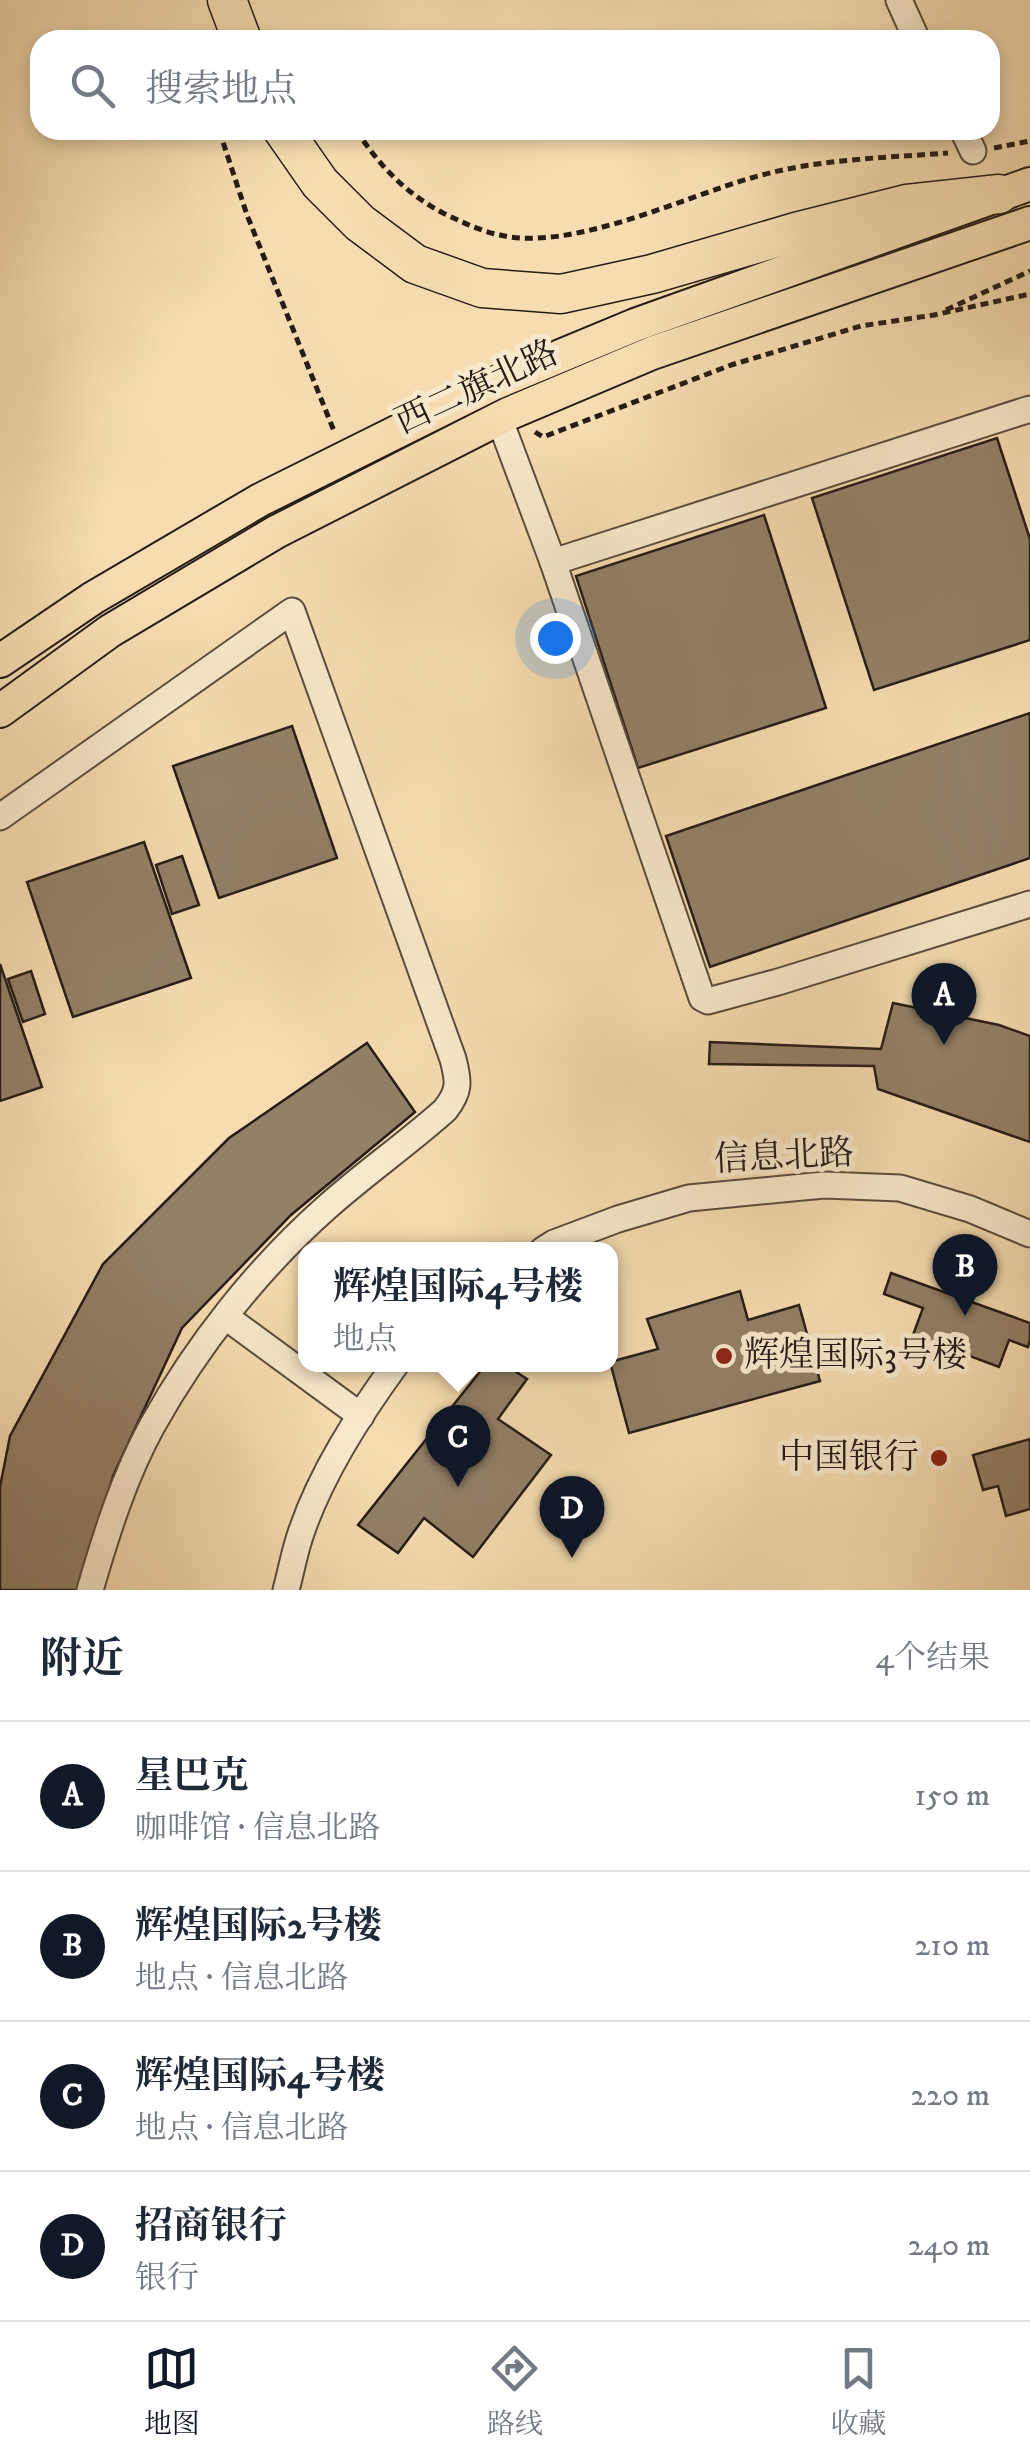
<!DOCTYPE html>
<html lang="zh">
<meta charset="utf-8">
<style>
body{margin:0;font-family:"IM FELL DW Pica","Noto Serif SC",serif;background:#f6f6f7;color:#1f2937}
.you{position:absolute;left:555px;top:638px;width:35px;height:35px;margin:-25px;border:8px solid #fff;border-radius:50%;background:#1a73e8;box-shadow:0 0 0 15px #1a73e833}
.badge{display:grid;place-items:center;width:65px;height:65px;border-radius:50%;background:#111827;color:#fff;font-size:32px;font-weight:700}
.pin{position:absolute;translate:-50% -82px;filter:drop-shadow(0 2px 5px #0008)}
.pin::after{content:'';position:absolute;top:52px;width:35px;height:30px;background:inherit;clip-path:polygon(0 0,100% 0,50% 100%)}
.popup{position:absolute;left:298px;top:1242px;width:320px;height:130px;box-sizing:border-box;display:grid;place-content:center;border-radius:20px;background:#fff;filter:drop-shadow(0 2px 8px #0005);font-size:32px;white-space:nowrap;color:#747a83}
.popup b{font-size:38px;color:#1f2937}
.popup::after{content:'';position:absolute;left:50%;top:100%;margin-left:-20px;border:20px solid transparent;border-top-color:#fff}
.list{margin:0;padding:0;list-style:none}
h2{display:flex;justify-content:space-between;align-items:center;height:130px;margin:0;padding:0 40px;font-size:42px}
h2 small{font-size:32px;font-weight:400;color:#747a83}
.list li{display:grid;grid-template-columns:65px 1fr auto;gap:30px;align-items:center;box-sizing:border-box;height:150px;padding:0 40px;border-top:2px solid #e0e1e3}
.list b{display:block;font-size:38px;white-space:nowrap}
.list p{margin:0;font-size:32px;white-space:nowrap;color:#747a83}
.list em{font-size:32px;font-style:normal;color:#747a83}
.icon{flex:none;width:55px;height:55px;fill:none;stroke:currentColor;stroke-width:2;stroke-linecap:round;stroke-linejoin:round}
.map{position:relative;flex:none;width:1030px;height:1590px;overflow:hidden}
.search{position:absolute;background:#fff;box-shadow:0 5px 15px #0003;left:30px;right:30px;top:30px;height:110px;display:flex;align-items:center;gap:25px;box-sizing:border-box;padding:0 35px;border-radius:30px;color:#747a83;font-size:38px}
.sheet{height:730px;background:#fff}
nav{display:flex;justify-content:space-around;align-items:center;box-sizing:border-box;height:140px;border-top:2px solid #e0e1e3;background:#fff;font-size:28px;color:#747a83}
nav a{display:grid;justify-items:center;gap:5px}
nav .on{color:#111827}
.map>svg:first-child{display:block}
.building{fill:#938067;stroke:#271b16;stroke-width:2.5}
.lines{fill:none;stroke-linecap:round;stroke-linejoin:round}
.minor-casing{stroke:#5b4c3d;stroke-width:29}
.major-casing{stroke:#271b16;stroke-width:36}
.highway-casing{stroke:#271b16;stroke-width:41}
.path{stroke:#271b16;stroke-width:5;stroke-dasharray:8 5;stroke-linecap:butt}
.minor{stroke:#f9e9cc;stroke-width:25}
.major{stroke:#f6ddb1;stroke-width:32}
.highway{stroke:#f6ddb1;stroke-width:38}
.poi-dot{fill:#8f2418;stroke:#f9e9cc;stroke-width:4}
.labels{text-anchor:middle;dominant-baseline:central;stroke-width:10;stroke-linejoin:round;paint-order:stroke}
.street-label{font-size:35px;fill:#271b16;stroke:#f9e9cc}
.poi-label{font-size:35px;fill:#271b16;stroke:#f9e9cc;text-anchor:start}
</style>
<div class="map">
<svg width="1030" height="1590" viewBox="0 0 1030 1590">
<rect width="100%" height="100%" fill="#f6ddb1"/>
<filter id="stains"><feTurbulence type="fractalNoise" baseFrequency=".002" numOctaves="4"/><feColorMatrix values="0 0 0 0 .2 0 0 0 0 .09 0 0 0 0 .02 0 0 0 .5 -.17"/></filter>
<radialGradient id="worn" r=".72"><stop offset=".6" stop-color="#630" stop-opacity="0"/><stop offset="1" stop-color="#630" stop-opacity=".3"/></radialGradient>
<g class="building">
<polygon points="997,438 1030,539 1030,640 874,690 812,498"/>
<polygon points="764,515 826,708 638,768 576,576"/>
<polygon points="1030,713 1030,858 710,967 666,836"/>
<polygon points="292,726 337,858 219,898 173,766"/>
<polygon points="144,842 191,978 73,1017 27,882"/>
<polygon points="182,856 199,905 172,914 156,865"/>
<polygon points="0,964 42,1087 0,1101"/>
<polygon points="31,971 45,1014 23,1022 8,979"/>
<polygon points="893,1003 999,1025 1030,1036 1030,1142 878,1089 874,1066 709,1064 710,1042 881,1049"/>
<polygon points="367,1043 415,1112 291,1215 182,1328 113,1476 82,1590 0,1590 0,1487 10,1436 103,1264 229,1138"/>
<polygon points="891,1273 1030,1323 1030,1340 1028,1347 1009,1340 999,1367 913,1335 923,1308 884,1294"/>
<polygon points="740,1291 748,1320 799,1305 820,1381 629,1433 610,1362 658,1349 647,1319"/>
<polygon points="486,1364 504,1364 527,1379 498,1419 551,1455 473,1557 424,1518 398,1553 358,1525"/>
<polygon points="1030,1439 1030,1509 1006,1516 998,1486 983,1490 973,1455"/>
</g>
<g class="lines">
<defs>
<g id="minor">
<polyline points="899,0 917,40"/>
<polyline points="963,130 973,151"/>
<polyline points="499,418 553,562 702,998 708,1001 778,982 1030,904"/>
<polyline points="553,562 1030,409"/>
<path d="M0 817 292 611 453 1059C459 1082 460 1091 445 1110 407 1144 365 1173 327 1207 258 1268 197 1345 152 1426 124 1477 106 1535 90 1590"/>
<polyline points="543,1250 554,1243 618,1219 689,1198 824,1185 900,1188 970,1209 1030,1234"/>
<polyline points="226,1317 361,1416"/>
<path d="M286 1590C291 1572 294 1554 300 1536 320 1475 358 1416 396 1364"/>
</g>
<g id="major">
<polyline points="0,661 93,598 260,500 493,384 635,325 1030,184"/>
<polyline points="0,711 110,631 276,532 508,414 652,353 1030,223"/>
</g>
<g id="highway">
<polyline points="227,0 242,40"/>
<polyline points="283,130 320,183 360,223 415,264 482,288 561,294 652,274 796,232 907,204 999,194"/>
</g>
</defs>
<use href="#minor" class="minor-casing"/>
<use href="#major" class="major-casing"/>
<use href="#highway" class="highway-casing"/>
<g class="path">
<polyline points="222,130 222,139 247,215 334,431"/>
<path d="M356 130C380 166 405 193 443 213 462 222 480 231 500 235 570 252 682 198 751 178 815 159 882 158 948 153"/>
<polyline points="994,148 1030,141"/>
<polyline points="946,310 1030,271"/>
<polyline points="535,432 543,437 731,365 861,326 934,315 1030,294"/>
</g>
<use href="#minor" class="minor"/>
<use href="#major" class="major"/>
<use href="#highway" class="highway"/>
</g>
<g class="poi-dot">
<circle cx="724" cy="1356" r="10"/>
<circle cx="939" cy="1458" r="10"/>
</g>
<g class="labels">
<g class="street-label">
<text transform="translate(477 388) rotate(-25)">西二旗北路</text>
<text transform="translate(784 1157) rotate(-3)">信息北路</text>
</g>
<g class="poi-label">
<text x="744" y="1356">辉煌国际3号楼</text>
<text x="919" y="1458" text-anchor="end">中国银行</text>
</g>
</g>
<rect width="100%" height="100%" filter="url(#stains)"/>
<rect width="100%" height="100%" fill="url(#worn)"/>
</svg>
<div class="you"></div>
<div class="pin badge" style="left:944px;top:1045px">A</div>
<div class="pin badge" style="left:965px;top:1316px">B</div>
<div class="pin badge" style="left:458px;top:1487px">C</div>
<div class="popup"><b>辉煌国际4号楼</b>地点</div>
<div class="pin badge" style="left:572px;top:1558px">D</div>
<div class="search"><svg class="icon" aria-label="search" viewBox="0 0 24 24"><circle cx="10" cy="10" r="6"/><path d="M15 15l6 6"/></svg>搜索地点</div>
</div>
<section class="sheet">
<h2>附近<small>4个结果</small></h2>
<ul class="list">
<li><span class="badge">A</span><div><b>星巴克</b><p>咖啡馆 · 信息北路</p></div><em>150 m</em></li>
<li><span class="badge">B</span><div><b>辉煌国际2号楼</b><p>地点 · 信息北路</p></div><em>210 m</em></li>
<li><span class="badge">C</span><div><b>辉煌国际4号楼</b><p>地点 · 信息北路</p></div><em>220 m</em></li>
<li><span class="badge">D</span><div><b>招商银行</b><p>银行</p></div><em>240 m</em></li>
</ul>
</section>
<nav>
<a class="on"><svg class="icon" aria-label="map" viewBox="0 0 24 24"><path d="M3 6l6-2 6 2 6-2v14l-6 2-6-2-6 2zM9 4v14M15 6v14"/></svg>地图</a>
<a><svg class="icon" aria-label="directions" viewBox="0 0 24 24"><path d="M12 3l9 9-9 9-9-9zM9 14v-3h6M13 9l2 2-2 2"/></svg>路线</a>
<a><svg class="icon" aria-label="saved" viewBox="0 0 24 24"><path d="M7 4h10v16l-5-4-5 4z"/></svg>收藏</a>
</nav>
